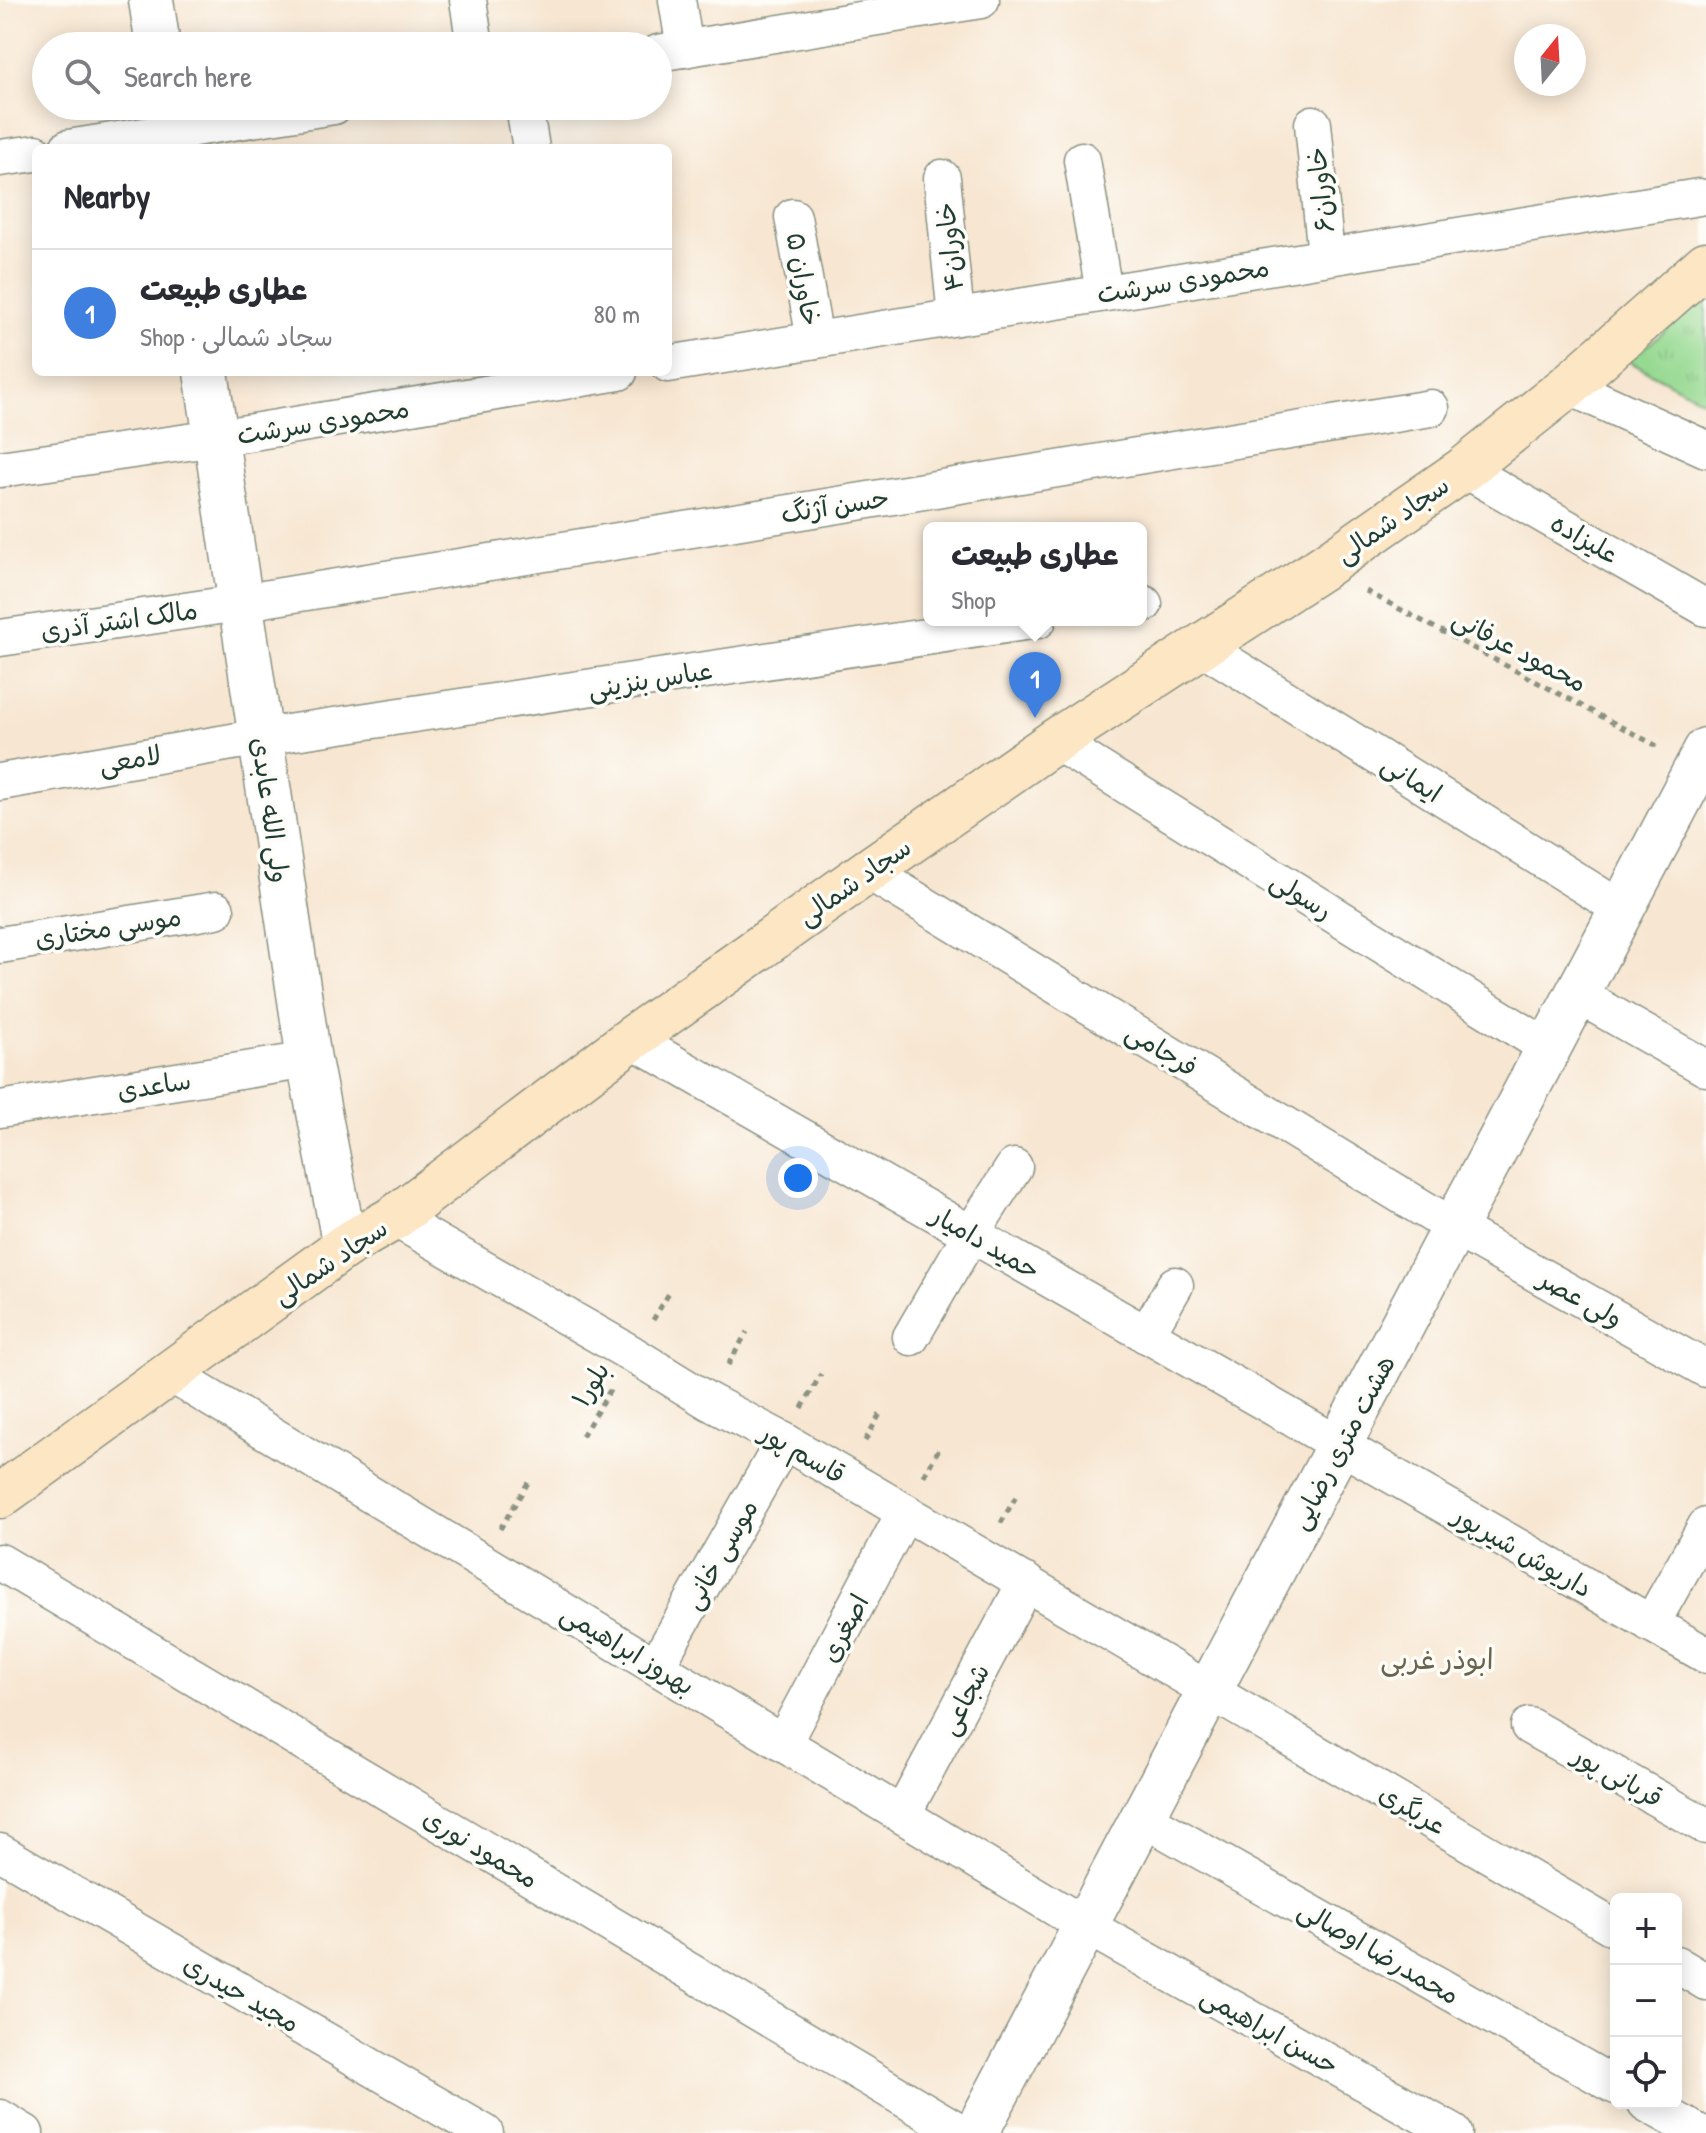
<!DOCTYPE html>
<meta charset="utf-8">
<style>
body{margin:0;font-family:"Patrick Hand","Playpen Sans Arabic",sans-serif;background:#f2f2f3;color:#2b2b33}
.controls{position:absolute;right:24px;bottom:24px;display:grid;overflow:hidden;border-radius:12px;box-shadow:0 4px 20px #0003}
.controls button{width:72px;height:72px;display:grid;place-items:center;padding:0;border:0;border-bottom:2px solid #e1e1e2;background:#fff;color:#2b2b33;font:40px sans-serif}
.compass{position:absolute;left:1514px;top:24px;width:72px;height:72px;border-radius:50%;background:#fff;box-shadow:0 4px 20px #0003;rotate:18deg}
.you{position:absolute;left:798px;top:1178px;width:28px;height:28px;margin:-20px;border:6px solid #fff;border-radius:50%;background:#1a73e8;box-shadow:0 0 0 12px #1a73e833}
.badge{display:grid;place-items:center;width:52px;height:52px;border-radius:50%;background:#0b8043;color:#fff;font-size:26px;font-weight:700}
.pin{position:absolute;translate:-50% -66px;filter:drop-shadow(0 2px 4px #0008)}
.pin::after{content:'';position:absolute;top:42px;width:28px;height:24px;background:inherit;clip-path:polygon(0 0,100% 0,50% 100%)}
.popup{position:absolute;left:923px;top:522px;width:224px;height:104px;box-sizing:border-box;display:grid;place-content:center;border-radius:12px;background:#fff;filter:drop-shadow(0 2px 6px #0005);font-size:26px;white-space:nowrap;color:#7c7c81}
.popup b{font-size:30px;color:#2b2b33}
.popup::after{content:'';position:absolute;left:50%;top:100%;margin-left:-16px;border:16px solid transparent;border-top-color:#fff}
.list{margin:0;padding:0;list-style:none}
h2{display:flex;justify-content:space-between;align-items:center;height:104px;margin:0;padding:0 32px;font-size:34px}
h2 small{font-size:26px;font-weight:400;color:#7c7c81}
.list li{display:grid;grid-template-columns:52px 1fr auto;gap:24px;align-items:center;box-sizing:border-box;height:128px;padding:0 32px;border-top:2px solid #e1e1e2}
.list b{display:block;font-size:30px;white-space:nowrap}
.list p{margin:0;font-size:26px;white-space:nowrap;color:#7c7c81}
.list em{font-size:26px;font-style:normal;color:#7c7c81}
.icon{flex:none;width:44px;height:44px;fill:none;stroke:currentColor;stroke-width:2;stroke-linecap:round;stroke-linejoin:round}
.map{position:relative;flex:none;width:1706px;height:2133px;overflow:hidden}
.search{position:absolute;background:#fff;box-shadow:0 4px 20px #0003;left:32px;top:32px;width:640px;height:88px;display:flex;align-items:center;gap:20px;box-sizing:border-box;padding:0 28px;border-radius:44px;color:#7c7c81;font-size:30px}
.panel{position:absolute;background:#fff;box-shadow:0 4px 20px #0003;left:32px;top:144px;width:640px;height:232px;border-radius:12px}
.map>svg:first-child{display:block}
.grass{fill:url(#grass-tufts);stroke:#5a8b62;stroke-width:2}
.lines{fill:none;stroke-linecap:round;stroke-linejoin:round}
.minor-casing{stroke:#8b9282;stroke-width:39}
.tertiary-casing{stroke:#8b9282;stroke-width:47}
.secondary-casing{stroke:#8b9282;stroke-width:47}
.path{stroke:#8b9282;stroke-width:5;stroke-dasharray:6 6;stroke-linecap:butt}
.minor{stroke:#fff;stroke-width:36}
.tertiary{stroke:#fff;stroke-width:44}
.secondary{stroke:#fce6c4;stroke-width:44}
.labels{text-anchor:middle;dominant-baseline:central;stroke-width:7;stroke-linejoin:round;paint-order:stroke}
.street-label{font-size:26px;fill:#1f3d34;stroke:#fdfcf7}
.neighbourhood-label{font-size:28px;fill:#69644c;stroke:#fdfcf7}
</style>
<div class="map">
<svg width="1706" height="2133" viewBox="0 0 1706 2133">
<defs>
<pattern id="grass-tufts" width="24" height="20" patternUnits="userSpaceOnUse" patternTransform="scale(2)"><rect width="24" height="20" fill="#96d991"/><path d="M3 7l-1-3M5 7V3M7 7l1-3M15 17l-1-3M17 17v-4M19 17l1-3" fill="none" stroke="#81bb7e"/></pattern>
</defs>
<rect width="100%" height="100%" fill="#fdfcf7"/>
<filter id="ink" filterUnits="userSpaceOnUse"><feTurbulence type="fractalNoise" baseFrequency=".0125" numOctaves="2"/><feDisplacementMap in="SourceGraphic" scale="16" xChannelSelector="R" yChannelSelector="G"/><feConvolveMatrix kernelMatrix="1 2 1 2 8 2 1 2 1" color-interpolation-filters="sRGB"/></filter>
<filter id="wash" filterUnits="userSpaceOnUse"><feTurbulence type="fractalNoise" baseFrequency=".006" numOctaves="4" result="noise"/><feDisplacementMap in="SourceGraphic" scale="32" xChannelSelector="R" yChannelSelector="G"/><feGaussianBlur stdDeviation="1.8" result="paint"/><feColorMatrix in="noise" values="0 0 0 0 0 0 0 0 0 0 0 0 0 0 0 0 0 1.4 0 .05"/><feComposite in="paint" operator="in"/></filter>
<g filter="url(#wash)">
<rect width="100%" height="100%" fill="#f7e6d1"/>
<polygon class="grass" points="1706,298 1706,402 1628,361"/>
</g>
<g filter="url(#ink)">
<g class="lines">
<defs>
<g id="minor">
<polyline points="468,0 475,46"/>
<polyline points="677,0 685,49"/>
<polyline points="658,53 981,0"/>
<polyline points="524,106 531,148"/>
<polyline points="1313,124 1326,256"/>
<polyline points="68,148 334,106"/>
<polyline points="0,158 36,153"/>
<polyline points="1082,160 1104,293"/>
<polyline points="942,178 956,317"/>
<polyline points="793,217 815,340"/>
<polyline points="668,364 1699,197"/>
<polyline points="1568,386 1706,449"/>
<polyline points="0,469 216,438 619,372"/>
<polyline points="1464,469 1706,608"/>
<polyline points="1141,605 1144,604"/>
<polyline points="0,638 239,603 1431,408"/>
<polyline points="1201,646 1623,910"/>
<polyline points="1055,741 1550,1049"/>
<polyline points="0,782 261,737 1038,620"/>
<polyline points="868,871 1455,1228 1706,1369"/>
<polyline points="0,945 216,910"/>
<polyline points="1578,995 1706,1068"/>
<polyline points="631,1039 1706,1655"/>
<polyline points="0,1109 309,1060"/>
<polyline points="394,1218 632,1354 708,1401 784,1441 1616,1929"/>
<polyline points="1146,1335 1175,1285"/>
<polyline points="911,1337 971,1234 1014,1167"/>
<polyline points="169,1373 1086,1926 1454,2133"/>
<polyline points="0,1562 962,2133"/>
<polyline points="1651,1624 1706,1526"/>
<polyline points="656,1666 784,1441"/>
<polyline points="1529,1726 1706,1826"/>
<polyline points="783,1743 905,1512"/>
<polyline points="902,1815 1026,1582"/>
<polyline points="1143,1818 1616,2086"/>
<polyline points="0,1852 485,2133"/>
<polyline points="1676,1964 1706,1982"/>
<polyline points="1646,2103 1699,2133"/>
<polyline points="0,2118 25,2133"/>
</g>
<g id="tertiary">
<polyline points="151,0 158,46"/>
<polyline points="167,106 173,148"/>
<polyline points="206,372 309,1060 345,1246"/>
<polyline points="976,2133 1706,750"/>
</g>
<polyline id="secondary" points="0,1496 345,1246 394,1218 631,1039 868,871 1055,741 1323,567 1464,469 1568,386 1706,264"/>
</defs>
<use href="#minor" class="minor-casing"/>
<use href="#tertiary" class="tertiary-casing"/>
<use href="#secondary" class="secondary-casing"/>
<g class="path">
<polyline points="1366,591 1657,746"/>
<polyline points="653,1320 671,1290"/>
<polyline points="728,1365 747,1332"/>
<polyline points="802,1408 821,1374"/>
<polyline points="582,1436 612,1387"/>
<polyline points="865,1441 881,1412"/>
<polyline points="924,1476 941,1445"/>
<polyline points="1001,1523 1018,1493"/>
<polyline points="500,1529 529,1481"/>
</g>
<use href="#minor" class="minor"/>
<use href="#tertiary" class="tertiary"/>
<use href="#secondary" class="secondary"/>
</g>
</g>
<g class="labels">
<g class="street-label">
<text transform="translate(1320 190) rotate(-96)">خاوران۶</text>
<text transform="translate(949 247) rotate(-96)">خاوران۴</text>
<text transform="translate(804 279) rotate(80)">خاوران ۵</text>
<text transform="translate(1183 280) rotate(-9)">محمودی سرشت</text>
<text transform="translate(323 421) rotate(-9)">محمودی سرشت</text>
<text transform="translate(835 505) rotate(-9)">حسن آژنگ</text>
<text transform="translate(1392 519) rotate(-35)">سجاد شمالی</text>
<text transform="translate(1585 538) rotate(30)">علیزاده</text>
<text transform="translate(119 620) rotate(-8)">مالک اشتر آذری</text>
<text transform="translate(1520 650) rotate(28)">محمود عرفانی</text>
<text transform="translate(650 679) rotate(-9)">عباس بنزینی</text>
<text transform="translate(130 759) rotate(-10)">لامعی</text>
<text transform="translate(1412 778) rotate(32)">ایمانی</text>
<text transform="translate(271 810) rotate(82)">ولی الله عابدی</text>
<text transform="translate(854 881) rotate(-35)">سجاد شمالی</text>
<text transform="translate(1302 895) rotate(32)">رسولی</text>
<text transform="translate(108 927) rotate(-9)">موسی مختاری</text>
<text transform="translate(1162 1049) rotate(31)">فرجامی</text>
<text transform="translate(154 1085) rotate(-9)">ساعدی</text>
<text transform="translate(986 1242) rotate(30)">حمید دامیار</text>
<text transform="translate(330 1261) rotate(-34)">سجاد شمالی</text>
<text transform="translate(1581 1298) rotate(29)">ولی عصر</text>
<text transform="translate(590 1384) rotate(-58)">بلور۱</text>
<text transform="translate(1342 1442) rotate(-62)">هشت متری رضایی</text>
<text transform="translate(803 1453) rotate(30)">قاسم پور</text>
<text transform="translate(1523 1551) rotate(30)">داریوش شیرپور</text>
<text transform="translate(720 1554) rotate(-60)">موسی خانی</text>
<text transform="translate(844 1628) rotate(-62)">اصغری</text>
<text transform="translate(628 1649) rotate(31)">بهروز ابراهیمی</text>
<text transform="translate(964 1699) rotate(-62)">شجاعی</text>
<text transform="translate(1618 1776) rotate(29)">قربانی پور</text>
<text transform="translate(1413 1809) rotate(31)">عربگری</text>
<text transform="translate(481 1848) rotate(31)">محمود نوری</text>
<text transform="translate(1379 1952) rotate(30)">محمدرضا اوصالی</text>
<text transform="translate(242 1993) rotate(30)">مجید حیدری</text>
<text transform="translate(1270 2030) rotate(29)">حسن ابراهیمی</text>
</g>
<g class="neighbourhood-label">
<text x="1437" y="1659">ابوذر غربی</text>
</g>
</g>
</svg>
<div class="controls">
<button>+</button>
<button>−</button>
<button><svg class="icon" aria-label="locate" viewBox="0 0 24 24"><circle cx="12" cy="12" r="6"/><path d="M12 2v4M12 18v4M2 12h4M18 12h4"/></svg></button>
</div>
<svg class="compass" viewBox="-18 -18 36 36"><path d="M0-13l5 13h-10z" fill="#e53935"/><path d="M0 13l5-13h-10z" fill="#7c7c81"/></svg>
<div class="you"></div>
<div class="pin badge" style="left:1035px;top:718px;background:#3f7fe0">1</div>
<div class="popup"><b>عطاری طبیعت</b>Shop</div>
<div class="search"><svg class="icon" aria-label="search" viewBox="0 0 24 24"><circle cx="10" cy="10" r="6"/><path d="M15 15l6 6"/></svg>Search here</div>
<section class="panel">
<h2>Nearby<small></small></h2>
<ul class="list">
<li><span class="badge" style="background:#3f7fe0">1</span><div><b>عطاری طبیعت</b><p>Shop · سجاد شمالی</p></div><em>80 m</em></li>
</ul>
</section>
</div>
